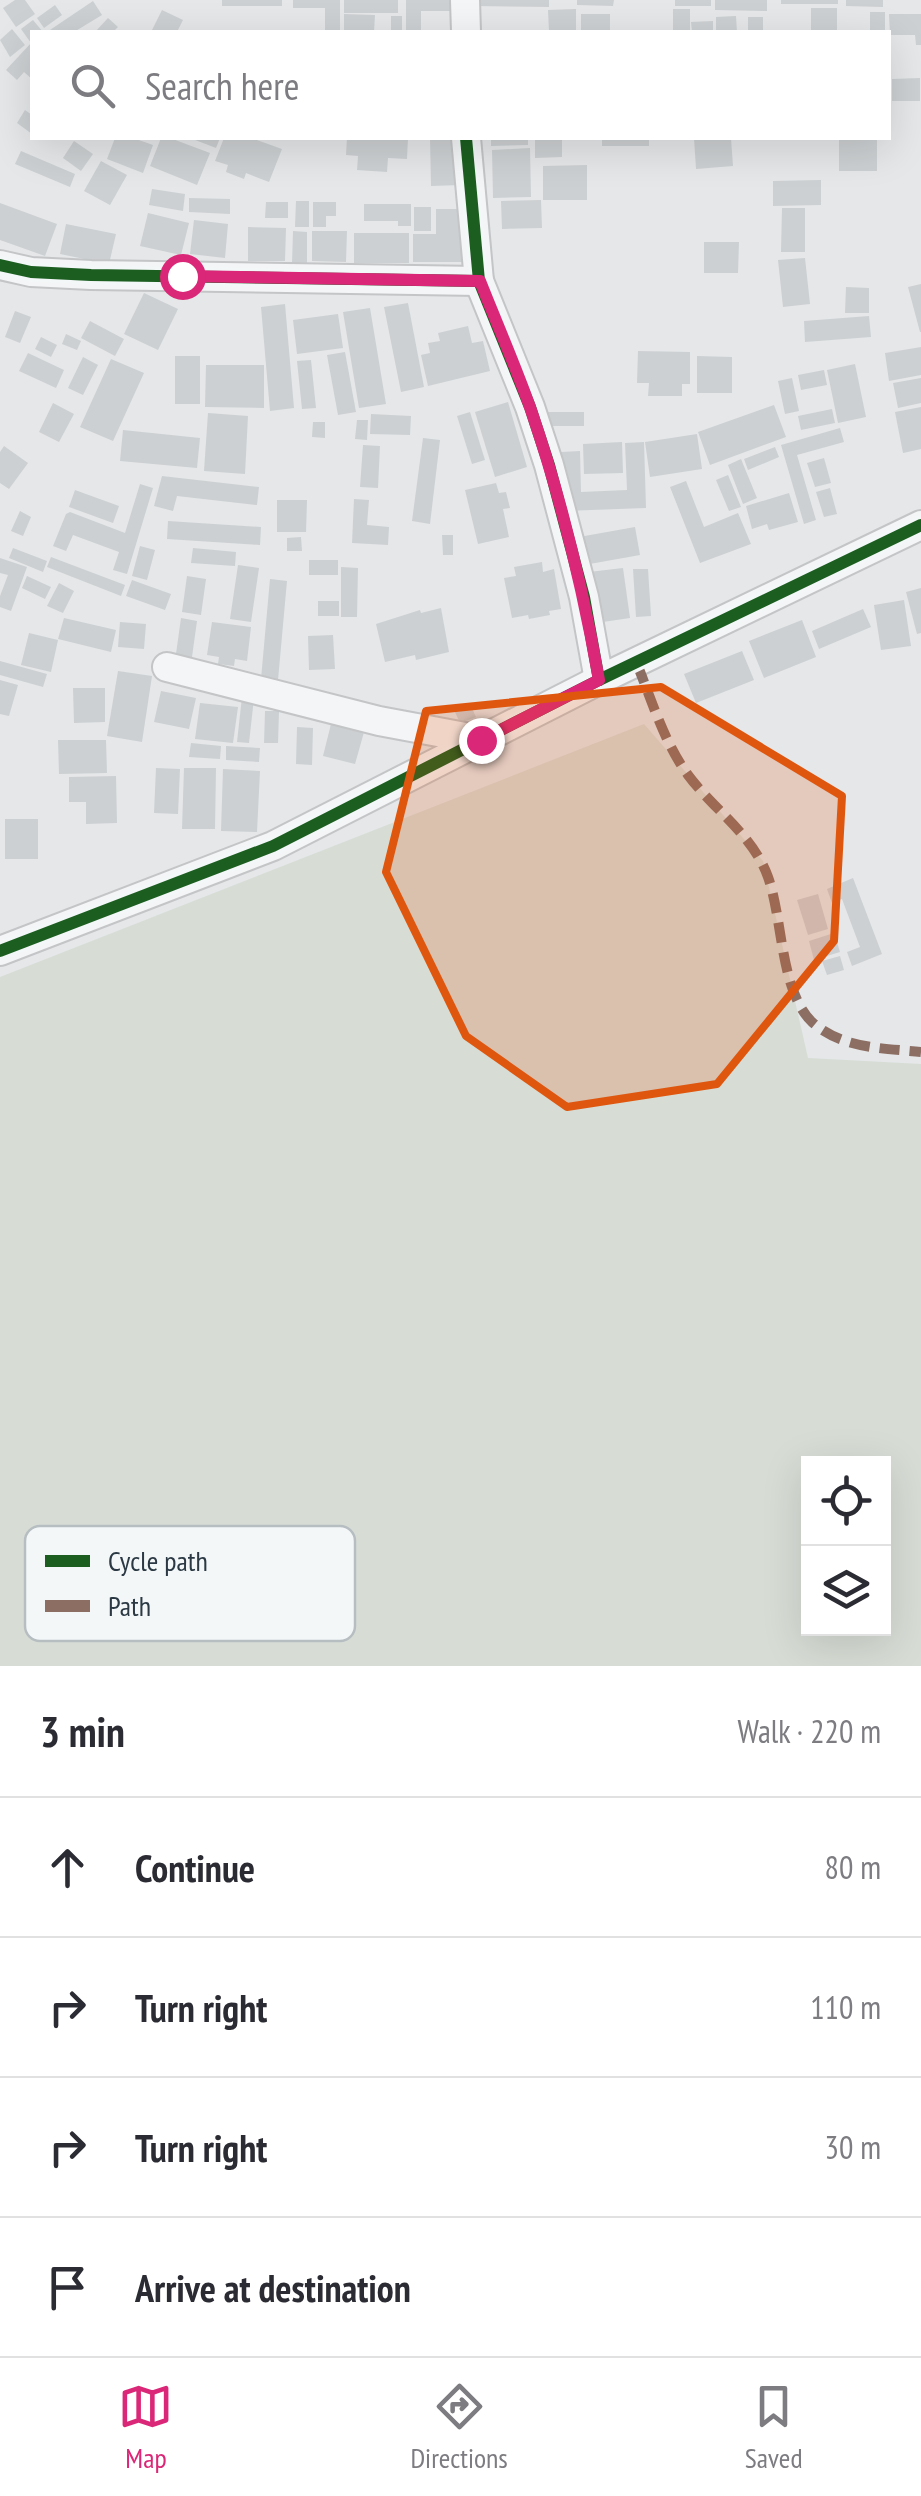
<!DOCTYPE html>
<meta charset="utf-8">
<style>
body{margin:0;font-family:"PT Sans Narrow",sans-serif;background:#f7f7f7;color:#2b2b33}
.controls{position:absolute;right:30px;bottom:30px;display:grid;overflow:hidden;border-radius:0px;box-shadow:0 10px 40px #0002}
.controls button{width:90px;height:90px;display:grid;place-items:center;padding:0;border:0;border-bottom:2px solid #e1e1e2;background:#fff;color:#2b2b33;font:50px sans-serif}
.stop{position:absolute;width:30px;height:30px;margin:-22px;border:8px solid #db2777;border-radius:50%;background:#fff}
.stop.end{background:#db2777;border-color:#fff;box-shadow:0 2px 10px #0008}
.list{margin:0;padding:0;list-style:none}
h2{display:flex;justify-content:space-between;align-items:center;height:130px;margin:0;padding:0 40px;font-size:42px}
h2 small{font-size:32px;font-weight:400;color:#7c7c81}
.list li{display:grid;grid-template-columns:65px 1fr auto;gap:30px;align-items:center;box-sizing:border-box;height:140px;padding:0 40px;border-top:2px solid #e1e1e2}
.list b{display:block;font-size:38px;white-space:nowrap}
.list em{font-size:32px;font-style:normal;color:#7c7c81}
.icon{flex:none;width:55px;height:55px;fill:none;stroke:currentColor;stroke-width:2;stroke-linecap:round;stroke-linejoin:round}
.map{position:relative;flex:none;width:921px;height:1666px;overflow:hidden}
.search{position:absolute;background:#fff;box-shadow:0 10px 40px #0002;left:30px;right:30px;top:30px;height:110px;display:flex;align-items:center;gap:25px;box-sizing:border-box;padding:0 35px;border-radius:0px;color:#7c7c81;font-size:38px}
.sheet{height:690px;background:#fff}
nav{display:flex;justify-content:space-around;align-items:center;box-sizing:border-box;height:140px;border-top:2px solid #e1e1e2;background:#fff;font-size:28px;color:#7c7c81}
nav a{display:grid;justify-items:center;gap:5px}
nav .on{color:#db2777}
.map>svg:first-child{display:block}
.green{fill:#d7ddd5;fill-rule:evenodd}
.building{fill:#cdd0d2}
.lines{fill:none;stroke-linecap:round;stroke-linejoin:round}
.street-casing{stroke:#c3c5c7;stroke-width:32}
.street{stroke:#f4f5f6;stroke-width:28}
.quiet{stroke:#8d6e63;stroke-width:10;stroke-dasharray:20 10;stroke-linecap:butt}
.cycleway-casing{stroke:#f3f7f8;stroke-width:19}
.cycleway{stroke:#1b5e20;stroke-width:12}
.route{stroke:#db2777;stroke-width:12}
.marked{fill:#df570f;fill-opacity:0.2;stroke:#df570f;stroke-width:8;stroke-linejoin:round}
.key{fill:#f3f7f8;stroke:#b7bec2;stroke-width:2.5}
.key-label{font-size:28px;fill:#2b3944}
</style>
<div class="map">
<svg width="921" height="1666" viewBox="0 0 921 1666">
<rect width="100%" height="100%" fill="#e5e7e9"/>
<path class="green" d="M644 724 763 861 808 1058 921 1064V1666H0V977ZM808 1464H884V1628H808Z"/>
<g class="building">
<polygon points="15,0 25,0 35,14 16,27 3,8"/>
<rect x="222" y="0" width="60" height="6"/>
<polygon points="293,0 340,0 340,32 325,32 325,8 293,8"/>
<rect x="344" y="0" width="54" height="13"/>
<polygon points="406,0 454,0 454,11 421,11 421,30 406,30"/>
<polygon points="473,0 549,0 549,7 473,6"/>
<polygon points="577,0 614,0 613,6 577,5"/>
<rect x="675" y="0" width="36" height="6"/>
<polygon points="715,0 767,0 767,11 715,10"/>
<rect x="781" y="0" width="57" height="4"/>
<polygon points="846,0 883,0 883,7 846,6"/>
<polygon points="93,1 102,15 74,32 47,32"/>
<polygon points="55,5 62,15 44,28 37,18"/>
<rect x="811" y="8" width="26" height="24"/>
<polygon points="576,9 576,32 549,32 548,10"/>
<rect x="673" y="9" width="17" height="23"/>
<polygon points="162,10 183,20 177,32 151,32"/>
<rect x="870" y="12" width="15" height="20"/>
<polygon points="344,14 375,15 374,32 344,32"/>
<rect x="581" y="14" width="29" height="18"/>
<polygon points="889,14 921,14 921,45 916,45 915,35 890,35"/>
<rect x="391" y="16" width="11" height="16"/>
<polygon points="736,16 737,32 716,32 716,17"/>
<rect x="748" y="17" width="15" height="15"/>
<polygon points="108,18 118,27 113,32 95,32"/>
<polygon points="33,20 43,32 32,32 32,79 24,72 17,80 6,70 31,43 21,29"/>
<polygon points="713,21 713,32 692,32 691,22"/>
<polygon points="12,29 25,45 10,57 0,40"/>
<polygon points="920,78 920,101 892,101 892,79"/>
<polygon points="25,110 32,115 32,134 17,123"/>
<polygon points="115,138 133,138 153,145 143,173 107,159"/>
<polygon points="161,138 170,138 210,153 197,185 150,166"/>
<polygon points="190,138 220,138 216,148"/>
<polygon points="224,138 251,138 282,149 269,182 246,173 244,179 226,172 228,165 215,161"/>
<polygon points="347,138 408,138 407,159 388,158 387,172 357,170 358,156 346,155"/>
<polygon points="430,138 459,138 460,185 431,186"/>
<polygon points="491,138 528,138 528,145 491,146"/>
<polygon points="535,138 562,138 562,157 535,158"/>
<rect x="602" y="138" width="47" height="8"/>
<polygon points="694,138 731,138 733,166 696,169"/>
<rect x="839" y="138" width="38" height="33"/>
<polygon points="74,141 93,154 81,171 63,158"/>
<polygon points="530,148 531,197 493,198 492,150"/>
<polygon points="21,151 75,174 70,187 15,164"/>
<polygon points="101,161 127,175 110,205 84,191"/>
<polygon points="587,165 587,200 543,200 543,166"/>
<polygon points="821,180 821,205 773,206 773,181"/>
<polygon points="152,189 185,194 183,211 149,205"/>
<polygon points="189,198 230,199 230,214 189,212"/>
<polygon points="541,200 542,228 502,229 501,201"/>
<polygon points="296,201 309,201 309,227 295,227"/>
<polygon points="266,202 288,202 288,218 265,218"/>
<polygon points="313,202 336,202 336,216 326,216 326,227 313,227"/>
<polygon points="0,203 57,224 45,256 0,240"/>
<polygon points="364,204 411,204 411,226 398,226 398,221 364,221"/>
<rect x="414" y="207" width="17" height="24"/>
<polygon points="782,208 805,208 805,252 781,252"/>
<polygon points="436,209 465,209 465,262 413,262 413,234 436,234"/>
<polygon points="148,213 189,223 181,255 140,246"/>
<polygon points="194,220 228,224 225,258 190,254"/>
<polygon points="66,224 116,234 109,264 60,254"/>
<polygon points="248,227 286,228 285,261 248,261"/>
<polygon points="293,231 307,232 307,263 292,263"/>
<polygon points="312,231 347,231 346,262 312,261"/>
<rect x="354" y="233" width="55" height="30"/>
<polygon points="704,242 739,242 738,273 704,273"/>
<polygon points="805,258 810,304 783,307 778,260"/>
<polygon points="921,284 921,332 920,332 908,287"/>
<polygon points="846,287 869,288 869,313 845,313"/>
<polygon points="144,293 178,309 158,350 124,334"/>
<polygon points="408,303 424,387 401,392 384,307"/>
<polygon points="285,304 294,408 270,411 261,307"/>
<polygon points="370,308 386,404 359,408 343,312"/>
<polygon points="15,311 31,317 20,343 5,337"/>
<polygon points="338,314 343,348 297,354 293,320"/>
<polygon points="869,316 871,337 805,342 804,321"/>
<polygon points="90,321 124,339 115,356 81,338"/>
<polygon points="468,326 472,343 483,341 490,371 428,386 421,355 430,353 428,343 440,341 438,333"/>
<polygon points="66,334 81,341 77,350 62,344"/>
<polygon points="41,337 57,345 51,357 35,349"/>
<polygon points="921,347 921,375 889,381 885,353"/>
<polygon points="638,351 690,352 690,384 682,384 682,396 648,396 649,383 637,383"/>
<polygon points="345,352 356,412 338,415 327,355"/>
<polygon points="28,353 64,370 56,388 19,371"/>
<rect x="175" y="356" width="25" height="48"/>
<polygon points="697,356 732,357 732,393 697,393"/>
<polygon points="83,357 98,365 83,395 68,388"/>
<polygon points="111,359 144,373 113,441 80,427"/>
<polygon points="311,360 316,408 302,409 297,361"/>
<polygon points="855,364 866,417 838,423 827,370"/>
<polygon points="206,365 264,365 264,408 205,407"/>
<polygon points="824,370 827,385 801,390 798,375"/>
<polygon points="792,378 799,411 785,414 778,381"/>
<polygon points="921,378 921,403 898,408 893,383"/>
<polygon points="508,402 527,467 495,477 475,412"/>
<polygon points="53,403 74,414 59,442 39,432"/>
<polygon points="774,405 786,437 710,465 698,432"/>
<polygon points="921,407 921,449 903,453 895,412"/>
<polygon points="832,409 835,423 801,430 798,416"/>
<polygon points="470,412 485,460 472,464 457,416"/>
<rect x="547" y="412" width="37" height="14"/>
<polygon points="208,413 248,416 245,474 204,471"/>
<polygon points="371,414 411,416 410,435 370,434"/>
<polygon points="357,420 368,420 367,440 355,439"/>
<polygon points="313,422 325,422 325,438 312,437"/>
<polygon points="840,428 844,442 797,455 816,520 804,524 781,445"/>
<polygon points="123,430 200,438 197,468 120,461"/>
<polygon points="697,434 702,469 650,477 645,442"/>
<polygon points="423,438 440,440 430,524 412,521"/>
<polygon points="622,442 623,473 584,474 583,444"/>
<polygon points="644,442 646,508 564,511 561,452 580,451 581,492 627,490 625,443"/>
<polygon points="363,445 380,446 378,488 360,487"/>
<polygon points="4,446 28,463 9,489 0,483 0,452"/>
<polygon points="775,447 779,457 748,470 744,459"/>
<polygon points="824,458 831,483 815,487 807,463"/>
<polygon points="741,459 757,498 743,504 728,465"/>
<polygon points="728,475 741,507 729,511 716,480"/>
<polygon points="162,476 259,487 257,505 177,496 173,511 154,506"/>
<polygon points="686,481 704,527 738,513 751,544 700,563 670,487"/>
<polygon points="496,483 499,493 506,492 510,508 503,509 509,537 478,544 465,490"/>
<polygon points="140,484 153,488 127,574 113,570 119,552 73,535 66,551 53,546 66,514 70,512 125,533"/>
<polygon points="830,488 837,514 824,517 816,492"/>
<polygon points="75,490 119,506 113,523 69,507"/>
<polygon points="789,493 798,522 769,530 767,524 752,529 746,506"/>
<polygon points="354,499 369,500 367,525 389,527 388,545 352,543"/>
<polygon points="277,500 307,500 306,532 277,532"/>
<polygon points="20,511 31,517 23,536 11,531"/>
<polygon points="168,521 261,527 260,545 167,539"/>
<polygon points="635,527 640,555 584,565 579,537"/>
<polygon points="442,535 453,535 453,555 443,555"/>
<polygon points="301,537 302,551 287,551 287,538"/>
<polygon points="140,546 155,550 147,580 132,576"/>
<polygon points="13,548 47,561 43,572 9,558"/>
<polygon points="193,548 236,552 235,566 191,563"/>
<polygon points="51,557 125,585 121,596 47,567"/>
<polygon points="0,558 27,567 11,611 0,607 0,596 8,575 0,573"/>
<rect x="309" y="560" width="29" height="15"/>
<polygon points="542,562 543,572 554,569 561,609 549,611 550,615 529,619 528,615 512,618 504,578 516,576 514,567"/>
<polygon points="238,565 259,568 251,622 230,619"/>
<polygon points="341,567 358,568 357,617 341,617"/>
<polygon points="623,568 630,618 596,623 589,572"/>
<polygon points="633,569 648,569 651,616 636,617"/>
<polygon points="27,576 51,587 45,599 22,588"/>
<polygon points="187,576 206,579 201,615 182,612"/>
<polygon points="270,579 287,581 278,680 261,679"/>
<polygon points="132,580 171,594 165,610 126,596"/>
<polygon points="59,583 74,591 63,613 47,606"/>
<polygon points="921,588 921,633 917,634 906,592"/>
<polygon points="904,600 911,646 881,650 874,605"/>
<rect x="318" y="601" width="21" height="15"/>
<polygon points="441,608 449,652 416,660 415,655 385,662 376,624 420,610 421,613"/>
<polygon points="863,609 871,627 819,649 812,631"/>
<polygon points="64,618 116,630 111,652 58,639"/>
<polygon points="181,618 197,621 191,664 175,661"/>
<polygon points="802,620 816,657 764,678 749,641"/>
<polygon points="120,622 146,624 144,649 118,647"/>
<polygon points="212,622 251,627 247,661 235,659 234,666 218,664 219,657 207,655"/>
<polygon points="29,633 58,640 51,672 21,665"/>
<polygon points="333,635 335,669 309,670 308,636"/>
<polygon points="742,651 754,680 696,703 684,674"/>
<polygon points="0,661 47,674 43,687 0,675"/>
<polygon points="118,671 152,676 142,742 107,736"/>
<polygon points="0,680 18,685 9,716 0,714"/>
<polygon points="73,688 105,688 105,722 74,723"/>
<polygon points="161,691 196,698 189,729 154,722"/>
<polygon points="242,697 254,698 249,743 237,742"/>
<polygon points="200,703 238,707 233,743 195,739"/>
<polygon points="471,706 476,717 460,723 455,712"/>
<polygon points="265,711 279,711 278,743 264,743"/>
<polygon points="331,724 364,732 355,764 323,756"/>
<polygon points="297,727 313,728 312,765 296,764"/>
<polygon points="58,740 106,740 107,773 59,774"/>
<polygon points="191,743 221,746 220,759 189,757"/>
<polygon points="226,746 260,748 259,762 226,760"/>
<polygon points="156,768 180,769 178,814 154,813"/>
<polygon points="184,768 216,768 215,829 182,829"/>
<polygon points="223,769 260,771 257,832 221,831"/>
<polygon points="116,776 117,823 86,824 86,802 69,802 69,777"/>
<rect x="5" y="819" width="33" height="40"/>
<polygon points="853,878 882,954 852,966 847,952 860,947 842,899 832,903 827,889"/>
<polygon points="818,894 828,929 808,935 797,900"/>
<polygon points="834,933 840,952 814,960 809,941"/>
<polygon points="840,956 844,970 827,975 822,961"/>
</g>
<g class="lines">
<defs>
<g id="street">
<polyline points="465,0 466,32"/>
<polyline points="466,138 479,281 530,407 549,465 584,597 599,680"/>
<polyline points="0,265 31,272 91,275 479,281"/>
<polyline points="167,667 379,721 481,740"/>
<polyline points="0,951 273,846 599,680 921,525"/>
</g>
</defs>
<use href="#street" class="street-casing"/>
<use href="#street" class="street"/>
<path class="quiet" d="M637 664C652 701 664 742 688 775 714 810 753 835 768 877 783 919 780 991 812 1022 842 1049 883 1048 921 1052"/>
<defs>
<g id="cycleway">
<polyline points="466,138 479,281 530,407 549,465 584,597 599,680"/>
<polyline points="0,265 31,272 91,275 479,281"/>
<polyline points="0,951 273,846 599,680 921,525"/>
</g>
</defs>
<use href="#cycleway" class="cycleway-casing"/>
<use href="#cycleway" class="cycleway"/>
</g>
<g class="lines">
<path class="route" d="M182 276 480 281C497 324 516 367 531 410 561 498 583 589 599 680L481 740"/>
</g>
<path class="marked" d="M661 687 842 796 834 941 717 1084 567 1107 466 1036 386 872 426 711Z"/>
<rect x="25" y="1526" width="330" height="115" rx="15" class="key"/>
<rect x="45" y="1555" width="45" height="12" fill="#1b5e20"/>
<rect x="45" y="1600" width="45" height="12" fill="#8d6e63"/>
<g class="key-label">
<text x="108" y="1571">Cycle path</text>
<text x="108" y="1616">Path</text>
</g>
</svg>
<div class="controls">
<button><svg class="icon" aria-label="locate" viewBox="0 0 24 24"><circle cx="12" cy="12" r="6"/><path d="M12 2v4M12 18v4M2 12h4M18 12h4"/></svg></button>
<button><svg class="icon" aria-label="layers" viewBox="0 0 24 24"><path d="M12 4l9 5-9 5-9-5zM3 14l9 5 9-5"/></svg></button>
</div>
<div class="stop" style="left:182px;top:276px"></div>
<div class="stop end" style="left:481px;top:740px"></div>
<div class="search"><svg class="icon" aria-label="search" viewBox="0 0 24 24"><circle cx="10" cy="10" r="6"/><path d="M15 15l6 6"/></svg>Search here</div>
</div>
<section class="sheet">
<h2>3 min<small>Walk · 220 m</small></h2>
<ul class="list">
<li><svg class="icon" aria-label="ahead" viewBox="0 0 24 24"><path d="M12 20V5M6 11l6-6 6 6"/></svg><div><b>Continue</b></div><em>80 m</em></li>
<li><svg class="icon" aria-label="right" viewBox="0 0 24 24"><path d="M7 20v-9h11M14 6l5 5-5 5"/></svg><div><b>Turn right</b></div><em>110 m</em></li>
<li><svg class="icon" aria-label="right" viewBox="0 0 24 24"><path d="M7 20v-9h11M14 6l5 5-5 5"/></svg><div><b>Turn right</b></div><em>30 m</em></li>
<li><svg class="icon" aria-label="arrive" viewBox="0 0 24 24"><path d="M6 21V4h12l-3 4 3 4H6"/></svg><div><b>Arrive at destination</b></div></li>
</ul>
</section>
<nav>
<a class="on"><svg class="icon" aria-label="map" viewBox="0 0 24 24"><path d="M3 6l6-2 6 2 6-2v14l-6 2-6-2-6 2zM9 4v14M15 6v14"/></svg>Map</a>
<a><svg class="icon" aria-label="directions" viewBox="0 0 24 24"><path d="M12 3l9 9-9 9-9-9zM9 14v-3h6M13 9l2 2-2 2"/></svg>Directions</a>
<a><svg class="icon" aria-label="saved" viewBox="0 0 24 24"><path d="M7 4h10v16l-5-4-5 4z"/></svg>Saved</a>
</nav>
